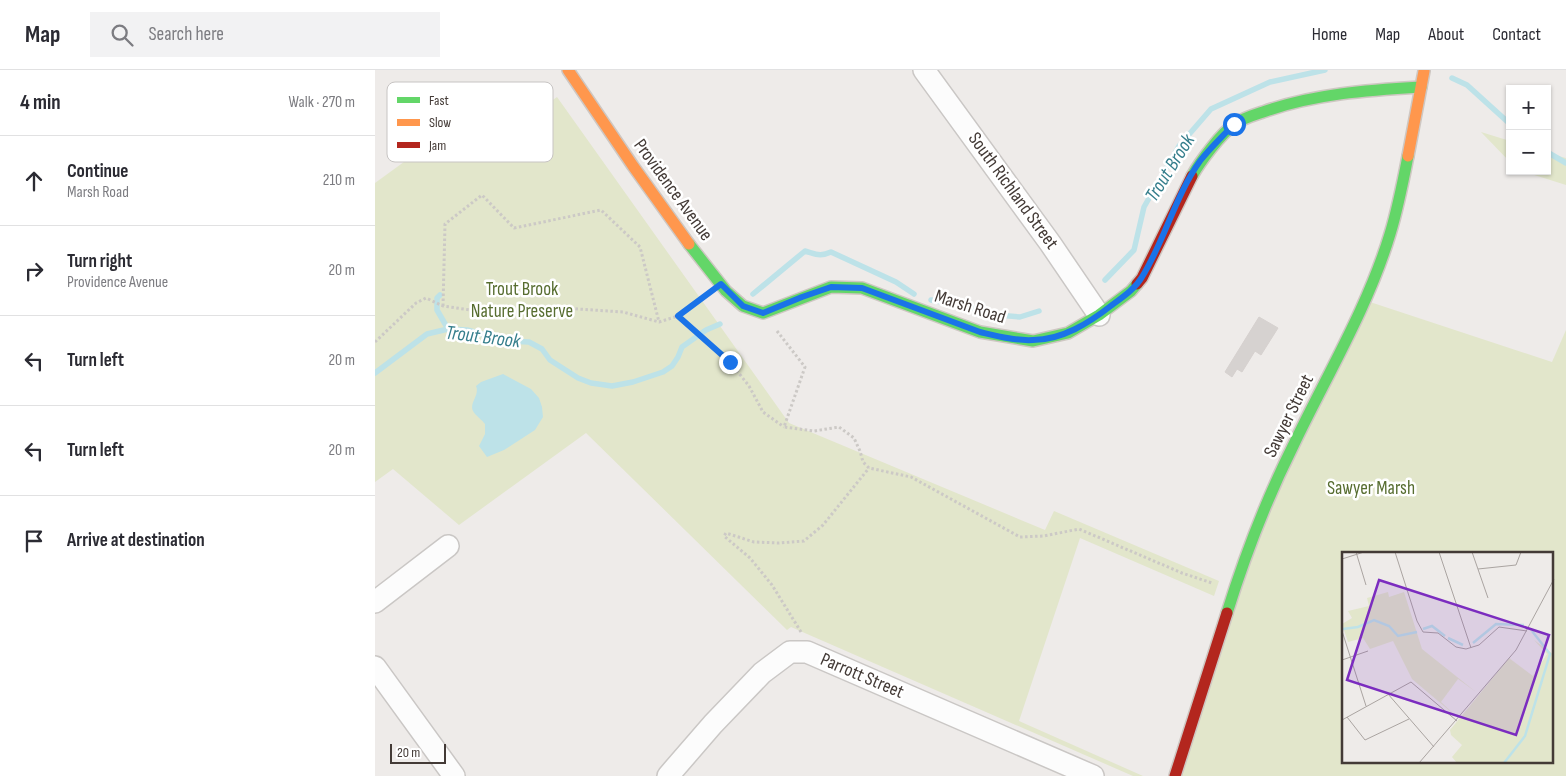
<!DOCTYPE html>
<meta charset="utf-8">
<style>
body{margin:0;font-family:"Sofia Sans Condensed",sans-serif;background:#f2f2f3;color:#2b2b33}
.controls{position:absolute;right:15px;top:15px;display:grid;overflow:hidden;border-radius:0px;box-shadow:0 1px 4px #0004}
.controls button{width:45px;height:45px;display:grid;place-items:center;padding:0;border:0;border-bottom:1px solid #e1e1e2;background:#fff;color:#2b2b33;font:25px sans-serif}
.scale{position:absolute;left:15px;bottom:12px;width:56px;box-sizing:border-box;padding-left:5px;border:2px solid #433a36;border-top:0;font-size:14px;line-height:18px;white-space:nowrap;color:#433a36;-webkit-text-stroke:4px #fff;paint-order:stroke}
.stop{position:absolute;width:15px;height:15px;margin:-11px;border:4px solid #1a73e8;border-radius:50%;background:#fff}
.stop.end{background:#1a73e8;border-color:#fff;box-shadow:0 1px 5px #0008}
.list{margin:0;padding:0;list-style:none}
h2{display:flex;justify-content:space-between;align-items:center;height:65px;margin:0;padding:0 20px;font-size:21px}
h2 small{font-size:16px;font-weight:400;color:#7c7c81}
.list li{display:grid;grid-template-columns:32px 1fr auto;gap:15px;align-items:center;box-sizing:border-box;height:90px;padding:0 20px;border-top:1px solid #e1e1e2}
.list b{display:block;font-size:19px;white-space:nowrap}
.list p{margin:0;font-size:16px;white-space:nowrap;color:#7c7c81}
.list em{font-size:16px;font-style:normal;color:#7c7c81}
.icon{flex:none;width:28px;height:28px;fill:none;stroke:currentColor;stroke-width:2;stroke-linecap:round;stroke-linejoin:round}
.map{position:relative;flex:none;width:1191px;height:706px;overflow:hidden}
header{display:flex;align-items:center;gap:30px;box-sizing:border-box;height:70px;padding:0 25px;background:#fff;border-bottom:1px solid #e1e1e2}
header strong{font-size:24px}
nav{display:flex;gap:28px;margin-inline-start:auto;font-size:18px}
.search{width:350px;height:45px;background:#f2f2f3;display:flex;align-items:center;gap:12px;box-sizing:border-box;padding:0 18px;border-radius:0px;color:#7c7c81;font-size:19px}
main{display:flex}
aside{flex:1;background:#fff}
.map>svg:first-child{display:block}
.green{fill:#e2e6cb;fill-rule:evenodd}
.water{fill:#bde2e8}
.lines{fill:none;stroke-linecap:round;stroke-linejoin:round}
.stream{stroke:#bde2e8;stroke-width:5.5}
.building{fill:#d6d2d0;stroke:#d6d1cf}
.street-casing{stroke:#cac7c5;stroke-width:24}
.fast-casing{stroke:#cec7c2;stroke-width:14}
.slow-casing{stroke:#cec7c2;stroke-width:14}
.jam-casing{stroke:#cec7c2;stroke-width:14}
.path{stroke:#ccc9c6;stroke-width:3;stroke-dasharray:2.5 2.5;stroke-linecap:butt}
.street{stroke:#fcfcfc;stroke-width:21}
.fast{stroke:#63d668;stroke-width:11}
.slow{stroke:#ff974d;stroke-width:11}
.jam{stroke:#b3261e;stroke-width:11}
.route{stroke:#1a73e8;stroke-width:6}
.labels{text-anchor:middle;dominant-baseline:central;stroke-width:5;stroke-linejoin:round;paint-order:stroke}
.street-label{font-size:19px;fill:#433a36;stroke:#fff}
.park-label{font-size:19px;fill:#576d30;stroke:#fff}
.water-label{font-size:20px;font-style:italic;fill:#357e8c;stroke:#fff}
.inset-river{fill:none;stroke:#bde2e8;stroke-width:2.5}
.inset-road{fill:none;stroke:#aaa4a1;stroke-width:1}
.view{fill:#7b2cbf;fill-opacity:0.15;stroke:#7b2cbf;stroke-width:2.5}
.inset-edge{fill:none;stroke:#433a36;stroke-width:2.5}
.key{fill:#fff;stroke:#c7c4c3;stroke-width:1}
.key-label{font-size:14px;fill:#433a36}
</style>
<header>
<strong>Map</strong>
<div class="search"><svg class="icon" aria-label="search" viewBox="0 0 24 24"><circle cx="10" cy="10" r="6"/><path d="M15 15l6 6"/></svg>Search here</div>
<nav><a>Home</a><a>Map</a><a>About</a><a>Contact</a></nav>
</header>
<main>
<aside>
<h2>4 min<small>Walk · 270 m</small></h2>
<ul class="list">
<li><svg class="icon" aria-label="ahead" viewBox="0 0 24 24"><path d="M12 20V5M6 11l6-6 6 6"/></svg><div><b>Continue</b><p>Marsh Road</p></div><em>210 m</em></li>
<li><svg class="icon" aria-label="right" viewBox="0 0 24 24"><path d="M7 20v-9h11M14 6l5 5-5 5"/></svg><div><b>Turn right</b><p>Providence Avenue</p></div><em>20 m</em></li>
<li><svg class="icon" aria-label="left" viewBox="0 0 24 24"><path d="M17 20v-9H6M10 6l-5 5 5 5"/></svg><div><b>Turn left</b></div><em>20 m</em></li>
<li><svg class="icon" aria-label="left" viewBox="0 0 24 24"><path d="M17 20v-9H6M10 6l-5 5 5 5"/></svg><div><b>Turn left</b></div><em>20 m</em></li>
<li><svg class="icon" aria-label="arrive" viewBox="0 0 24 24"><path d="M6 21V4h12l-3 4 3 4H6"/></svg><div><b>Arrive at destination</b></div></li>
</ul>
</aside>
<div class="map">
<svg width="1191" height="706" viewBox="0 0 1191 706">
<rect width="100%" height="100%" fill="#eeebe9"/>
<g class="green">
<polygon points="182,27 414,353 670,460 679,441 844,511 839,526 705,468 644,651 768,706 758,706 416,557 412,560 211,363 84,455 18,399 0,412 0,113 77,57 98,87"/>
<polygon points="1106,62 1135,71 1135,92"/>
<polygon points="1172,83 1191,88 1191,115 1147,101 1172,101"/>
<path d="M989 230 1177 292 1191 260V706H800L859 520ZM968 483H1177V692H968Z"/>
</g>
<path class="water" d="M128 304 156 319 164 328 167 337 168 347 160 360 129 380 112 387 104 376 110 364V354C107 350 100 345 98 341 94 333 105 325 101 316L106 312Z"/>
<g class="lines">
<g class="stream">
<polyline points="1077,8 1092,15 1135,54"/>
<polyline points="1172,82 1191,93"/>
<polyline points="730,210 759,180 769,137 804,76 836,39 895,12 950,0"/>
<path d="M378 224 430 181C441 184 445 187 456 182L521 212 539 224"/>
<polyline points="65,225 62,228 62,240 73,259"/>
<polyline points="556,230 604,239 622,245 645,247 664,241"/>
<polyline points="0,303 52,264 73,259 92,260 133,271 154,272 167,279 175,290 203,308 216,313 237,316 258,312 288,302 297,296 303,287 307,277 331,260 345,254"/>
</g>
</g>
<polygon class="building" points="884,247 903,258 886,285 880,281 867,302 862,299 857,307 850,302"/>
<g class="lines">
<defs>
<g id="street">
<polyline points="549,0 675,173 724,245"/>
<polyline points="0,532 73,476"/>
<polyline points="0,597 79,706"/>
<polyline points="293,706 338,654 387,603 415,582 432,582 718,706"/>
</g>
<g id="fast">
<path d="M817 106C825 92 846 63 860 54 868 48 879 45 888 42 938 24 993 20 1046 17"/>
<polyline points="314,174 351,221 368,236 388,243 456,217 487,218 605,262 658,271 693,263 724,245 756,221 762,214"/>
<path d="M852 543C870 485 892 428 919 374 952 305 993 237 1015 164 1023 138 1028 112 1033 86"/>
</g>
<g id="slow">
<polyline points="193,0 258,96 314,174"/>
<polyline points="1033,86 1049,1"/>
</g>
<g id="jam">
<polyline points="762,214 767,208 817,106"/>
<polyline points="800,706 852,543"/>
</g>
</defs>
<use href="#street" class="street-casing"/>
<use href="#fast" class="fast-casing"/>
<use href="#slow" class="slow-casing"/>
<use href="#jam" class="jam-casing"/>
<g class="path">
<polyline points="68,236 70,154 107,125 139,158 226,140 265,177 284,252"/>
<polyline points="303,246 355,292 374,316 388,342 409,357"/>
<polyline points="402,261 430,297 409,357 439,361 464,357 479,368 485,381 488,392 494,398 536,407 645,467 669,466 704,459 807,503 837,513"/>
<polyline points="0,272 41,233 51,228 68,236 116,243 142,242 172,237 248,242 284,252 303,246 328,228"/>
<polyline points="426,562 397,515 375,488 349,466 351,463 379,472 404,473 429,471 448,455 494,398"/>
</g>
<use href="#street" class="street"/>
<use href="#fast" class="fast"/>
<use href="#slow" class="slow"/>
<use href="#jam" class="jam"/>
</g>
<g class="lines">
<path class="route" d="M355 292 303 246 346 214 368 236 388 243 427 227 456 217 487 218 605 262C622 266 641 271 658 270 687 270 714 253 737 235 748 227 760 219 767 207 790 170 800 126 825 91 835 78 848 66 859 54"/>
</g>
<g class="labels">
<g class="street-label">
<text transform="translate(298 120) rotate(54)">Providence Avenue</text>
<text transform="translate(638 121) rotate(54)">South Richland Street</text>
<text transform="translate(595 237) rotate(18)">Marsh Road</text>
<text transform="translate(914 346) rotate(-64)">Sawyer Street</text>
<text transform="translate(487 606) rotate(23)">Parrott Street</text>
</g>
<g class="park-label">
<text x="147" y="219">Trout Brook<tspan x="147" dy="22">Nature Preserve</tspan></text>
<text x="996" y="418">Sawyer Marsh</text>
</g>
<g class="water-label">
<text transform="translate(795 98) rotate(-58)">Trout Brook</text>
<text transform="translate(108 267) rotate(7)">Trout Brook</text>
</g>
</g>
<g transform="translate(967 482)">
<rect width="211" height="211" fill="#eeebe9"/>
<path d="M46 40 47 45 62 40 80 97 134 140 116 127 99 150 115 165 70 127 51 89 28 97 21 86 6 90 0 72 10 66 6 59 27 54 25 46ZM192 88 211 102V211H115L110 205 120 193 109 183 108 178 167 106 191 124 205 102Z" fill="#e2e6cb"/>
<path class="inset-river" d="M1 77 16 75 32 68 47 74 56 84 75 80M81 77 90 74 103 84M106 86 121 93M131 91 154 72 182 73M162 211 183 184 208 102 190 79"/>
<path class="inset-road" d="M14 0 24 33M53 0 75 69 81 80 96 81 114 95 124 97 137 93 157 75 185 79M97 0 129 96M130 0 146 46M0 7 22 0M136 17 174 13 179 0M0 79 24 154M0 108 26 99M46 142 92 195M5 165 23 188 67 167M0 168 69 130 115 169M77 211 174 98 212 27"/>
<path class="view" d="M37 28 207 83 174 183 5 128Z"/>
<rect width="211" height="211" class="inset-edge"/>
</g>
<rect x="12" y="12" width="166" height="80" rx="8" class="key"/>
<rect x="22" y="27" width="23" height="6" fill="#63d668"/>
<rect x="22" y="49" width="23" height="7" fill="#ff974d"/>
<rect x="22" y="72" width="23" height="6" fill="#b3261e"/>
<g class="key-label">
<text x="54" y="35">Fast</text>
<text x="54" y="57">Slow</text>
<text x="54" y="80">Jam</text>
</g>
</svg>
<div class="controls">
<button>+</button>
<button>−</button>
</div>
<div class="scale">20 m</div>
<div class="stop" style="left:859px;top:54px"></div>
<div class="stop end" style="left:355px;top:292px"></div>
</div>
</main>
